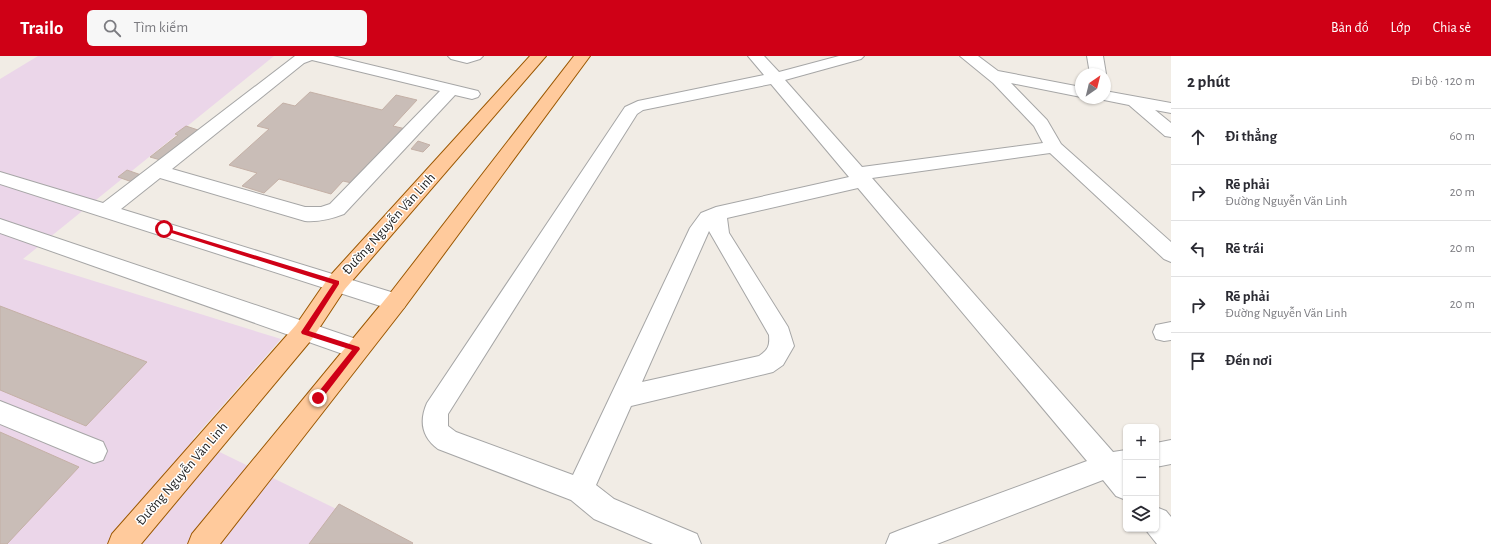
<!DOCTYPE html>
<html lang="vi">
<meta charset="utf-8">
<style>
body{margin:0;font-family:"Alegreya Sans",sans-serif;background:#f7f7f7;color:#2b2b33}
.controls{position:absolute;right:12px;bottom:12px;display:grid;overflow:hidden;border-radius:6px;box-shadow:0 1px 3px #0004}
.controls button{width:36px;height:36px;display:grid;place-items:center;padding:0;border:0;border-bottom:1px solid #e1e1e2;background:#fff;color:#2b2b33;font:20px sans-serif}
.compass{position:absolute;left:1075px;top:12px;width:36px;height:36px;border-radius:50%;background:#fff;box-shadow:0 1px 3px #0004;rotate:35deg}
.stop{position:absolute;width:12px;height:12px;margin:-9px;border:3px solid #cf0016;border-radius:50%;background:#fff}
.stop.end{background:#cf0016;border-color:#fff;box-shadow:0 1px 4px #0008}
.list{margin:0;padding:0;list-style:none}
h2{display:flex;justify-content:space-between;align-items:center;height:52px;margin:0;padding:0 16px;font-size:17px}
h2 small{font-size:13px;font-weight:400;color:#7c7c81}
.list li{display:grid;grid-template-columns:26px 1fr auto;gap:12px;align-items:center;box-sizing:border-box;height:56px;padding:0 16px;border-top:1px solid #e1e1e2}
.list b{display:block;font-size:15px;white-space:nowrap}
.list p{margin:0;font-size:13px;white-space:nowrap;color:#7c7c81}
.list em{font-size:13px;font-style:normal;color:#7c7c81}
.icon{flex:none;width:22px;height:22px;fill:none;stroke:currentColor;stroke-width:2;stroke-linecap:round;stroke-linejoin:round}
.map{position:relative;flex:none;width:1171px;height:488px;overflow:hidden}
header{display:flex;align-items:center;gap:24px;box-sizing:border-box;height:56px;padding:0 20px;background:#cf0016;color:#fff}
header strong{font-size:19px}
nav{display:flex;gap:22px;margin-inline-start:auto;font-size:14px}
.search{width:280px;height:36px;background:#f7f7f7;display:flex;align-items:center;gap:10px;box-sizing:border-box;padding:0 14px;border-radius:6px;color:#7c7c81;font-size:15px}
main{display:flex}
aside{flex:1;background:#fff}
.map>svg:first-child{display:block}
.industrial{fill:#ebd6e9}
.building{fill:#c9bdb7;stroke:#c4b0a6}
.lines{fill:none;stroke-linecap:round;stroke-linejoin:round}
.minor-casing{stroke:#a6a6a6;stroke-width:2}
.major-casing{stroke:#9b5700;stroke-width:2}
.minor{fill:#fff;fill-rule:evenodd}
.major{fill:#ffca9c;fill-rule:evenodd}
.route{fill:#cf0016}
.labels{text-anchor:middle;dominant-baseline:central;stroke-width:3;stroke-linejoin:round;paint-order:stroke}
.street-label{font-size:14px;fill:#1f1f1f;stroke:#fff}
</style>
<header>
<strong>Trailo</strong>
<div class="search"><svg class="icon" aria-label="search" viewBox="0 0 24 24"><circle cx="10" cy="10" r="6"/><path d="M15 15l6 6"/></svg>Tìm kiếm</div>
<nav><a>Bản đồ</a><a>Lớp</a><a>Chia sẻ</a></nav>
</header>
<main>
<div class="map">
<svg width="1171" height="488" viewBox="0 0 1171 488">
<rect width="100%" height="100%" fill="#f1ece5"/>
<polygon class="industrial" points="38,0 274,0 23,203 281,283 193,383 408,488 0,488 0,23"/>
<g class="building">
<polygon points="310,36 382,54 396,39 417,44 393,70 406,73 356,128 343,125 331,138 279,123 264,137 242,130 257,117 229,109 269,73 257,70 283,47 295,50"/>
<polygon points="186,70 198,74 164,105 150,101 178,79 175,78"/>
<polygon points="418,85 430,89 423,96 411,93"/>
<polygon points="127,114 144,120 135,127 118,121"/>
<polygon points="0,250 147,306 86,370 0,334"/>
<polygon points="0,376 79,411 7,488 0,488"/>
<polygon points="339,448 413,487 412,488 309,488"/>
</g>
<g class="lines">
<defs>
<g id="minor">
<path d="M295 0H333L478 35 480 38 478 41 472 43 455 39 344 158C331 163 319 166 305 165L160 122 121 153 404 240 407 246 404 252 396 255 0 128V116L103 147ZM312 4 440 35 330 148 321 151H305L172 113 304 7Z"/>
<polygon points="448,0 483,0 480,3 467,7 451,3"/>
<path d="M748 0H764L779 16 839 0H864L861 3 785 24 862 111 1043 87 1034 70 993 27 960 0H978L998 15 1081 31V41L1011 27 1047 64 1061 88 1171 186V206L1164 203 1050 97 872 122 1113 396 1126 394V444L1116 440 1103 424 937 488H886L890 478 900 474 1087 405 858 132 727 162 729 177 788 271 794 290 783 309 773 316 631 350 596 429 614 443 697 478 701 488H653L594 463 571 444 438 393C422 381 419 365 427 347L625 51 638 45 764 19ZM771 28 849 121 716 151 701 157 690 172 573 419 456 376 448 370V358L637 58 643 54ZM709 175 769 279C770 290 768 294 759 300L642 326Z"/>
<polygon points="1087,0 1103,0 1106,18 1105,19 1090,18"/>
<polygon points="1105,35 1171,47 1171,57 1155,54 1171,67 1171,81 1165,80 1129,49 1099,43 1098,42 1105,42"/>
<polygon points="0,163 365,286 369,293 365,300 357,303 0,177"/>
<polygon points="1171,266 1171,284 1164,285 1156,283 1153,276 1156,269"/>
<polygon points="0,345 103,386 107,395 103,404 94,407 0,368"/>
<polygon points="1171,384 1171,408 1156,411 1156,387"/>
<polygon points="1156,451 1166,455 1171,461 1171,488 1157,488 1145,473 1156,473"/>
</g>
<g id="major">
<polygon points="530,0 546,0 345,233 312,283 141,488 108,488 112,478 296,269 329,221"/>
<polygon points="574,0 590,0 404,252 220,488 188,488 192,478 388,240"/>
</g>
</defs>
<use href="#minor" class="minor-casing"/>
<use href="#major" class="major-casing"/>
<use href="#minor" class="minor"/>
<use href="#major" class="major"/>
</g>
<polygon class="route" points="162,171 339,225 339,228 309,275 359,291 360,293 321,344 316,344 316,339 352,294 302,278 301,276 333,228 162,174"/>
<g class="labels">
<g class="street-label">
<text transform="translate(389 168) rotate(-48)">Đường Nguyễn Văn Linh</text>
<text transform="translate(182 418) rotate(-49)">Đường Nguyễn Văn Linh</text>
</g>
</g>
</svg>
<div class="controls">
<button>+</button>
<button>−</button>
<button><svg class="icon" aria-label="layers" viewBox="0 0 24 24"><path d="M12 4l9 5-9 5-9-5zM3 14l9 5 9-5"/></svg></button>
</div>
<svg class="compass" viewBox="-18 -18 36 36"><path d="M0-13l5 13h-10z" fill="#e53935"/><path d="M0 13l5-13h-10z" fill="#7c7c81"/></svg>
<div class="stop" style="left:164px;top:173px"></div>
<div class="stop end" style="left:318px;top:342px"></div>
</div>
<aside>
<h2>2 phút<small>Đi bộ · 120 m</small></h2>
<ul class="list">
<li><svg class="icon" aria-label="ahead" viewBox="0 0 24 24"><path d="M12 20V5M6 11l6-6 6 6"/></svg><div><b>Đi thẳng</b></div><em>60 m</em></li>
<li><svg class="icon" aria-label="right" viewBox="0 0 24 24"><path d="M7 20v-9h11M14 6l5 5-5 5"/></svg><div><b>Rẽ phải</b><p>Đường Nguyễn Văn Linh</p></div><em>20 m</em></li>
<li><svg class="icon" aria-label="left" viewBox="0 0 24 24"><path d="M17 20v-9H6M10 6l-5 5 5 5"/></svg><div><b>Rẽ trái</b></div><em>20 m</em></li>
<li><svg class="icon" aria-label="right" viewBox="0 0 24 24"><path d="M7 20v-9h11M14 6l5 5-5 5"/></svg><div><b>Rẽ phải</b><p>Đường Nguyễn Văn Linh</p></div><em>20 m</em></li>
<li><svg class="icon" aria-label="arrive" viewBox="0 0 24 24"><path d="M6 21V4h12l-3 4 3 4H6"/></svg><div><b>Đến nơi</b></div></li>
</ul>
</aside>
</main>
